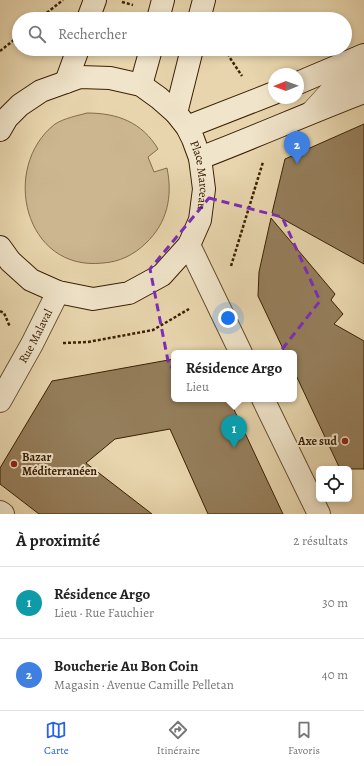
<!DOCTYPE html>
<html lang="fr">
<meta charset="utf-8">
<style>
body{margin:0;font-family:Alegreya,serif;background:#f6f6f6;color:#222}
.controls{position:absolute;right:12px;bottom:12px;display:grid;overflow:hidden;border-radius:6px;box-shadow:0 2px 6px #0003}
.controls button{width:36px;height:36px;display:grid;place-items:center;padding:0;border:0;border-bottom:1px solid #e0e0e0;background:#fff;color:#222;font:20px sans-serif}
.compass{position:absolute;left:268px;top:68px;width:36px;height:36px;border-radius:50%;background:#fff;box-shadow:0 2px 6px #0003;rotate:269deg}
.you{position:absolute;left:228px;top:318px;width:14px;height:14px;margin:-10px;border:3px solid #fff;border-radius:50%;background:#1a73e8;box-shadow:0 0 0 6px #1a73e833}
.badge{display:grid;place-items:center;width:26px;height:26px;border-radius:50%;background:#2563eb;color:#fff;font-size:13px;font-weight:700}
.pin{position:absolute;translate:-50% -33px;filter:drop-shadow(0 1px 2px #0008)}
.pin::after{content:'';position:absolute;top:21px;width:14px;height:12px;background:inherit;clip-path:polygon(0 0,100% 0,50% 100%)}
.popup{position:absolute;left:171px;top:350px;width:126px;height:52px;box-sizing:border-box;display:grid;place-content:center;border-radius:6px;background:#fff;filter:drop-shadow(0 1px 3px #0005);font-size:13px;white-space:nowrap;color:#767676}
.popup b{font-size:15px;color:#222}
.popup::after{content:'';position:absolute;left:50%;top:100%;margin-left:-8px;border:8px solid transparent;border-top-color:#fff}
.list{margin:0;padding:0;list-style:none}
h2{display:flex;justify-content:space-between;align-items:center;height:52px;margin:0;padding:0 16px;font-size:17px}
h2 small{font-size:13px;font-weight:400;color:#767676}
.list li{display:grid;grid-template-columns:26px 1fr auto;gap:12px;align-items:center;box-sizing:border-box;height:72px;padding:0 16px;border-top:1px solid #e0e0e0}
.list b{display:block;font-size:15px;white-space:nowrap}
.list p{margin:0;font-size:13px;white-space:nowrap;color:#767676}
.list em{font-size:13px;font-style:normal;color:#767676}
.icon{flex:none;width:22px;height:22px;fill:none;stroke:currentColor;stroke-width:2;stroke-linecap:round;stroke-linejoin:round}
.map{position:relative;flex:none;width:364px;height:514px;overflow:hidden}
.search{position:absolute;background:#fff;box-shadow:0 2px 6px #0003;left:12px;right:12px;top:12px;height:44px;display:flex;align-items:center;gap:10px;box-sizing:border-box;padding:0 14px;border-radius:22px;color:#767676;font-size:15px}
.sheet{height:196px;background:#fff}
nav{display:flex;justify-content:space-around;align-items:center;box-sizing:border-box;height:56px;border-top:1px solid #e0e0e0;background:#fff;font-size:11px;color:#767676}
nav a{display:grid;justify-items:center;gap:2px}
nav .on{color:#2563eb}
.map>svg:first-child{display:block}
.green{fill:#cbb690;stroke:#836b4a}
.building{fill:#957e5b;stroke:#3b2003}
.lines{fill:none;stroke-linecap:round;stroke-linejoin:round}
.lane-casing{stroke:#664d2e;stroke-width:16}
.street-casing{stroke:#664d2e;stroke-width:24}
.secondary-casing{stroke:#3b2003;stroke-width:24}
.path{stroke:#3b2003;stroke-width:2.5;stroke-dasharray:3 2;stroke-linecap:butt}
.lane{stroke:#f0e4ca;stroke-width:15}
.street{stroke:#f0e4ca;stroke-width:22}
.secondary{stroke:#f0e4ca;stroke-width:22}
.marked{fill:none;stroke:#7b2cbf;stroke-width:3;stroke-dasharray:8 5;stroke-linejoin:round}
.poi-dot{fill:#8f2418;stroke:#f0e4ca;stroke-width:1.5}
.labels{text-anchor:middle;dominant-baseline:central;stroke-width:4;stroke-linejoin:round;paint-order:stroke}
.street-label{font-size:12px;fill:#3b2003;stroke:#f0e4ca}
.poi-label{font-size:12px;font-weight:bold;fill:#3b2003;stroke:#f0e4ca;text-anchor:end}
</style>
<div class="map">
<svg width="364" height="514" viewBox="0 0 364 514">
<rect width="100%" height="100%" fill="#e8d5ad"/>
<filter id="stains"><feTurbulence type="fractalNoise" baseFrequency=".005" numOctaves="4"/><feColorMatrix values="0 0 0 0 .2 0 0 0 0 .09 0 0 0 0 .02 0 0 0 .5 -.17"/></filter>
<radialGradient id="worn" r=".72"><stop offset=".6" stop-color="#630" stop-opacity="0"/><stop offset="1" stop-color="#630" stop-opacity=".3"/></radialGradient>
<path class="green" d="M87 113C117 113 142 122 158 149L148 157 154 172 167 168C173 197 167 223 146 243 134 255 119 262 103 263 24 272 0 167 55 124 65 118 76 116 87 113Z"/>
<g class="building">
<polygon points="364,124 364,264 272,213 285,159"/>
<polygon points="271,218 335,294 331,300 343,314 334,324 364,341 364,469 340,469 294,371 294,353 285,353 258,296 259,272"/>
<polygon points="174,359 174,399 229,399 283,514 208,514 170,429 115,439 86,463 152,514 39,514 0,484 0,468 52,381"/>
</g>
<g class="lines">
<defs>
<polyline id="lane" points="306,113 327,90 364,74"/>
<g id="street">
<polyline points="189,245 241,353"/>
<polyline points="263,399 319,514"/>
<path id="s1" d="M0 401 32 344 58 292"/>
<polyline points="0,512 3,514"/>
</g>
<g id="secondary">
<polyline points="88,19 95,0"/>
<polyline points="158,19 163,0"/>
<polyline points="199,19 204,0"/>
<polyline points="66,82 78,49"/>
<polyline points="298,83 364,55"/>
<polyline points="141,85 151,49"/>
<polyline points="176,113 192,49"/>
<polyline points="187,127 274,93"/>
<path id="s2" d="M0 130 7 118 20 105 41 91 80 77 110 78 141 85 159 98 176 113 187 127 193 139 200 158 204 189 200 220 189 245 162 275 129 293 93 299 58 292 31 280 10 261 0 247"/>
<path d="M200 158C255 137 309 113 364 92"/>
</g>
</defs>
<use href="#lane" class="lane-casing"/>
<use href="#street" class="street-casing"/>
<use href="#secondary" class="secondary-casing"/>
<g class="path">
<polyline points="122,2 133,5"/>
<polyline points="39,19 63,0"/>
<polyline points="226,49 230,58 242,76"/>
<polyline points="0,51 19,36"/>
<polyline points="231,266 263,162"/>
<polyline points="0,311 4,313 10,327"/>
<polyline points="63,343 88,342 153,330 189,309"/>
</g>
<use href="#lane" class="lane"/>
<use href="#street" class="street"/>
<use href="#secondary" class="secondary"/>
</g>
<path class="marked" d="M209 198 282 217 320 301 243 399 169 366 150 269Z"/>
<g class="poi-dot">
<circle cx="345" cy="441" r="4"/>
<circle cx="14" cy="464" r="4"/>
</g>
<g class="labels">
<g class="street-label">
<text stroke="none"><textPath href="#s2" startOffset="274">Place Marceau</textPath></text>
<text stroke="none"><textPath href="#s1" startOffset="74">Rue Malaval</textPath></text>
</g>
<g class="poi-label">
<text x="337" y="441">Axe sud</text>
<text x="22" y="457" text-anchor="start">Bazar<tspan x="22" dy="14">Méditerranéen</tspan></text>
</g>
</g>
<rect width="100%" height="100%" filter="url(#stains)"/>
<rect width="100%" height="100%" fill="url(#worn)"/>
</svg>
<div class="controls">
<button><svg class="icon" aria-label="locate" viewBox="0 0 24 24"><circle cx="12" cy="12" r="6"/><path d="M12 2v4M12 18v4M2 12h4M18 12h4"/></svg></button>
</div>
<svg class="compass" viewBox="-18 -18 36 36"><path d="M0-13l5 13h-10z" fill="#e53935"/><path d="M0 13l5-13h-10z" fill="#767676"/></svg>
<div class="you"></div>
<div class="pin badge" style="left:234px;top:448px;background:#0f9aa8">1</div>
<div class="popup"><b>Résidence Argo</b>Lieu</div>
<div class="pin badge" style="left:297px;top:164px;background:#3f7fe0">2</div>
<div class="search"><svg class="icon" aria-label="search" viewBox="0 0 24 24"><circle cx="10" cy="10" r="6"/><path d="M15 15l6 6"/></svg>Rechercher</div>
</div>
<section class="sheet">
<h2>À proximité<small>2 résultats</small></h2>
<ul class="list">
<li><span class="badge" style="background:#0f9aa8">1</span><div><b>Résidence Argo</b><p>Lieu · Rue Fauchier</p></div><em>30 m</em></li>
<li><span class="badge" style="background:#3f7fe0">2</span><div><b>Boucherie Au Bon Coin</b><p>Magasin · Avenue Camille Pelletan</p></div><em>40 m</em></li>
</ul>
</section>
<nav>
<a class="on"><svg class="icon" aria-label="map" viewBox="0 0 24 24"><path d="M3 6l6-2 6 2 6-2v14l-6 2-6-2-6 2zM9 4v14M15 6v14"/></svg>Carte</a>
<a><svg class="icon" aria-label="directions" viewBox="0 0 24 24"><path d="M12 3l9 9-9 9-9-9zM9 14v-3h6M13 9l2 2-2 2"/></svg>Itinéraire</a>
<a><svg class="icon" aria-label="saved" viewBox="0 0 24 24"><path d="M7 4h10v16l-5-4-5 4z"/></svg>Favoris</a>
</nav>
